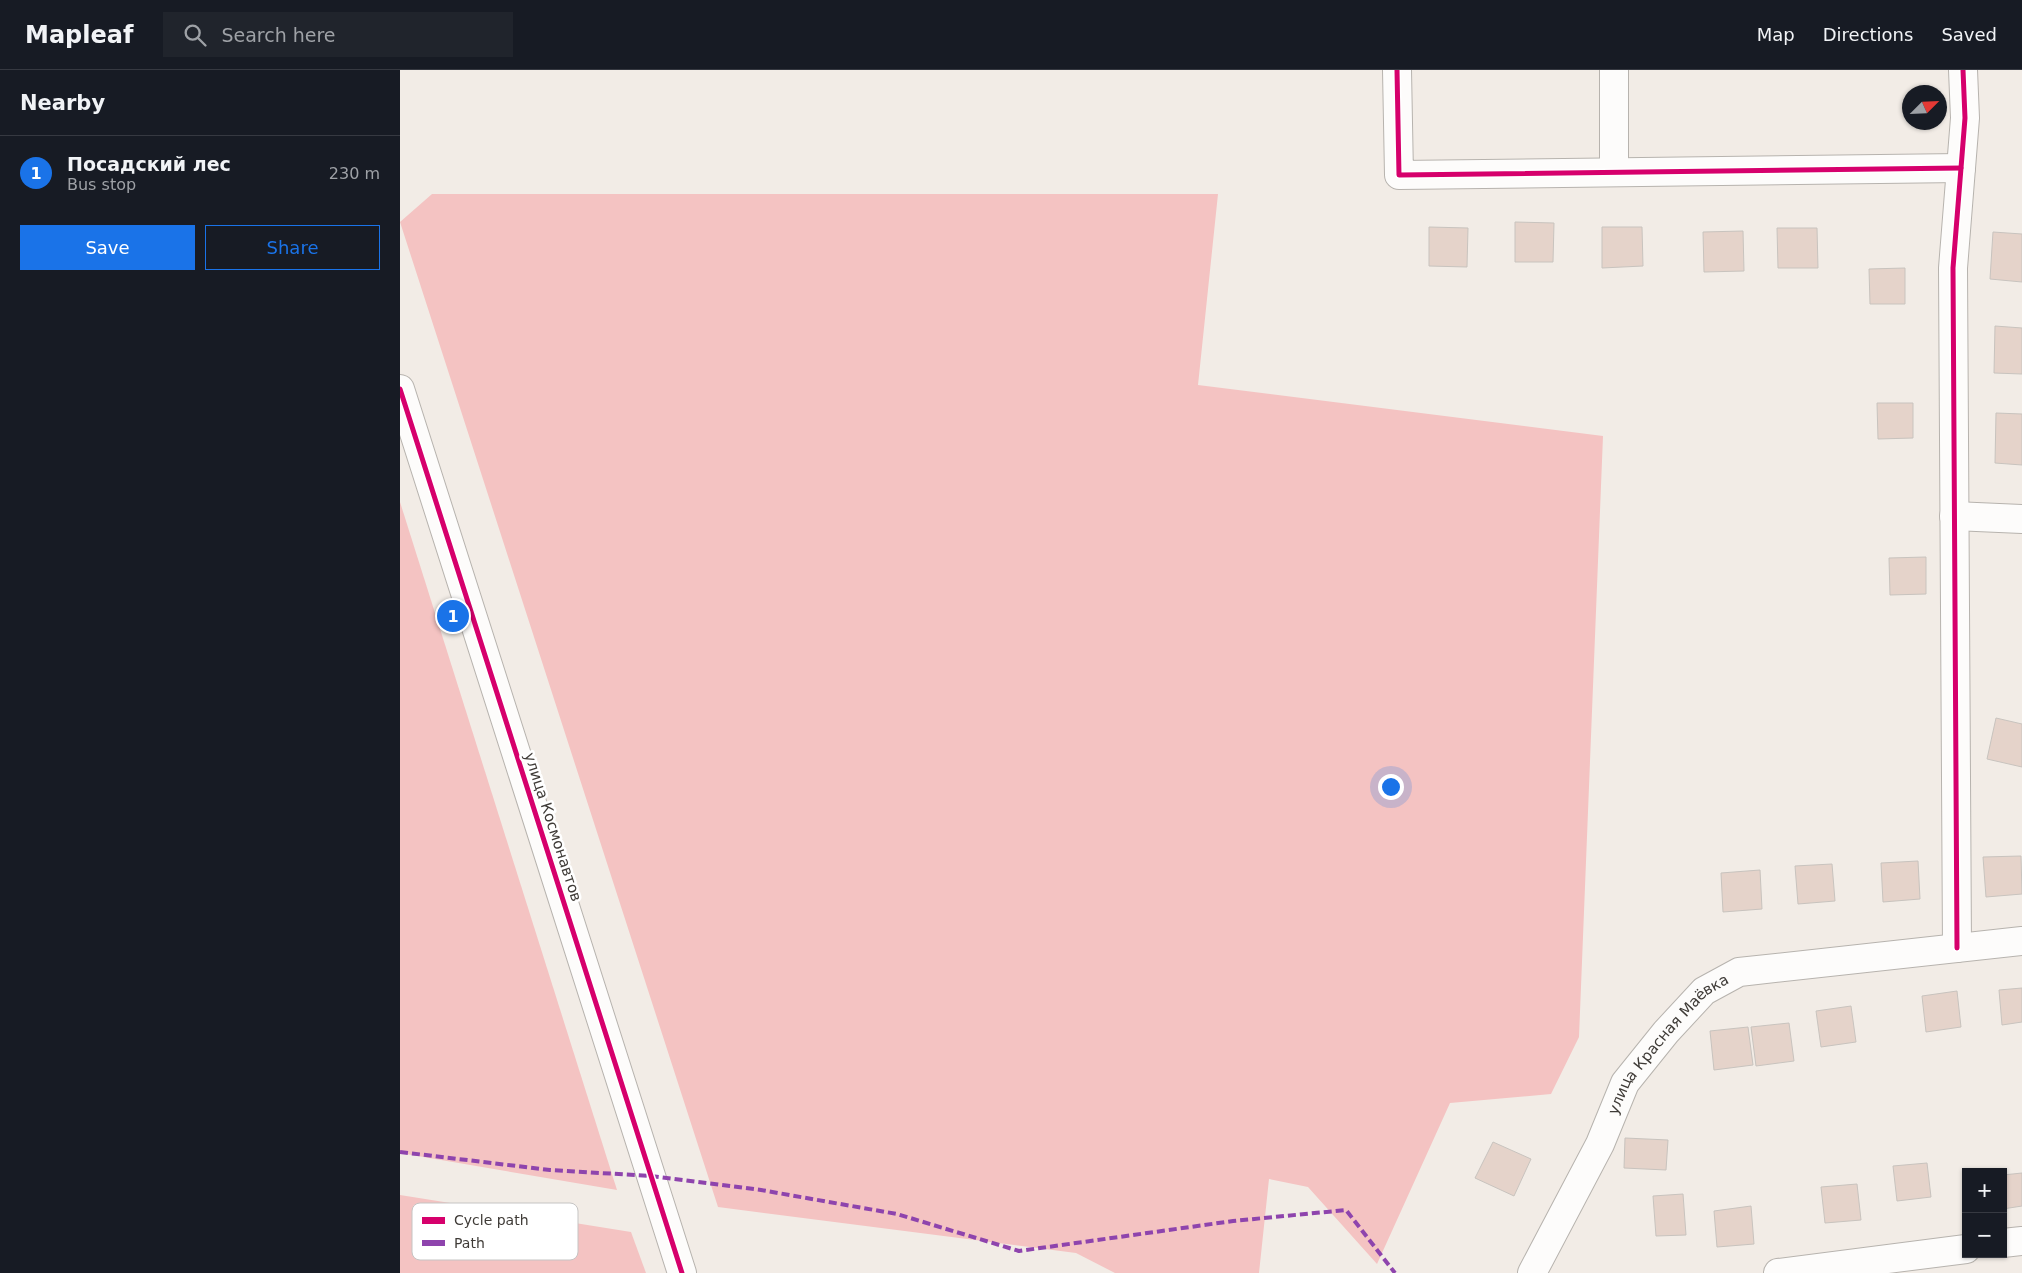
<!DOCTYPE html>
<meta charset="utf-8">
<style>
body{margin:0;font-family:"DejaVu Sans",sans-serif;background:#20242c;color:#f1f3f6}
.controls{position:absolute;right:15px;bottom:15px;display:grid;overflow:hidden;border-radius:0px;box-shadow:0 1px 4px #0004}
.controls button{width:45px;height:45px;display:grid;place-items:center;padding:0;border:0;border-bottom:1px solid #363941;background:#171b24;color:#f1f3f6;font:25px sans-serif}
.compass{position:absolute;left:1502px;top:15px;width:45px;height:45px;border-radius:50%;background:#171b24;box-shadow:0 1px 4px #0004;rotate:66deg}
.you{position:absolute;left:990px;top:716px;width:18px;height:18px;margin:-12px;border:4px solid #fff;border-radius:50%;background:#1a73e8;box-shadow:0 0 0 8px #1a73e833}
.badge{display:grid;place-items:center;width:32px;height:32px;border-radius:50%;background:#1a73e8;color:#fff;font-size:16px;font-weight:700}
.pin{position:absolute;translate:-50% -50%;border:2px solid #fff;box-shadow:0 1px 5px #0006}
.list{margin:0;padding:0;list-style:none}
h2{display:flex;justify-content:space-between;align-items:center;height:65px;margin:0;padding:0 20px;font-size:21px}
h2 small{font-size:16px;font-weight:400;color:#9ea1a6}
.list li{display:grid;grid-template-columns:32px 1fr auto;gap:15px;align-items:center;box-sizing:border-box;height:75px;padding:0 20px;border-top:1px solid #363941}
.list b{display:block;font-size:19px;white-space:nowrap}
.list p{margin:0;font-size:16px;white-space:nowrap;color:#9ea1a6}
.list em{font-size:16px;font-style:normal;color:#9ea1a6}
.actions{display:flex;gap:10px;padding:15px 20px}
.actions a{flex:1;padding:11px 0;border:1px solid #1a73e8;border-radius:0px;text-align:center;font-size:18px;color:#1a73e8}
.actions .main{background:#1a73e8;color:#fff}
.icon{flex:none;width:28px;height:28px;fill:none;stroke:currentColor;stroke-width:2;stroke-linecap:round;stroke-linejoin:round}
.map{position:relative;flex:none;width:1622px;height:1203px;overflow:hidden}
header{display:flex;align-items:center;gap:30px;box-sizing:border-box;height:70px;padding:0 25px;background:#171b24;border-bottom:1px solid #363941}
header strong{font-size:24px}
nav{display:flex;gap:28px;margin-inline-start:auto;font-size:18px}
.search{width:350px;height:45px;background:#20242c;display:flex;align-items:center;gap:12px;box-sizing:border-box;padding:0 18px;border-radius:0px;color:#9ea1a6;font-size:19px}
main{display:flex}
aside{flex:1;background:#171b24}
.map>svg:first-child{display:block}
.forest{fill:#f4c3c2}
.building{fill:#e5d3ca;stroke:#c8c3be}
.lines{fill:none;stroke-linecap:round;stroke-linejoin:round}
.minor-casing{stroke:#b7b3ae;stroke-width:30}
.tertiary-casing{stroke:#b7b3ae;stroke-width:30}
.minor{stroke:#fdfcfb;stroke-width:28}
.tertiary{stroke:#fdfcfb;stroke-width:28}
.quiet{stroke:#8e44ad;stroke-width:4;stroke-dasharray:8 4;stroke-linecap:butt}
.cycleway-casing{stroke:#fff;stroke-width:8}
.cycleway{stroke:#d6006c;stroke-width:5}
.labels{text-anchor:middle;dominant-baseline:central;stroke-width:5;stroke-linejoin:round;paint-order:stroke}
.street-label{font-size:15px;fill:#3f3b37;stroke:#fff}
.key{fill:#fff;stroke:#c5c4c3;stroke-width:1}
.key-label{font-size:14px;fill:#3f3b37}
</style>
<header>
<strong>Mapleaf</strong>
<div class="search"><svg class="icon" aria-label="search" viewBox="0 0 24 24"><circle cx="10" cy="10" r="6"/><path d="M15 15l6 6"/></svg>Search here</div>
<nav><a>Map</a><a>Directions</a><a>Saved</a></nav>
</header>
<main>
<aside>
<h2>Nearby<small></small></h2>
<ul class="list">
<li><span class="badge">1</span><div><b>Посадский лес</b><p>Bus stop</p></div><em>230 m</em></li>
</ul>
<div class="actions"><a class="main">Save</a><a>Share</a></div>
</aside>
<div class="map">
<svg width="1622" height="1203" viewBox="0 0 1622 1203">
<rect width="100%" height="100%" fill="#f2ece6"/>
<g class="forest">
<polygon points="32,124 818,124 798,315 1203,366 1179,967 1151,1024 1050,1033 977,1194 908,1117 869,1109 859,1203 715,1203 676,1183 318,1137 0,152"/>
<polygon points="0,432 217,1120 0,1083"/>
<polygon points="0,1125 231,1162 246,1203 0,1203"/>
</g>
<g class="building">
<polygon points="1115,152 1154,153 1153,192 1115,192"/>
<polygon points="1029,157 1068,158 1067,197 1029,196"/>
<polygon points="1202,157 1242,157 1243,196 1202,198"/>
<polygon points="1377,158 1417,158 1418,198 1378,198"/>
<polygon points="1343,161 1344,201 1304,202 1303,162"/>
<polygon points="1593,162 1622,164 1622,212 1590,209"/>
<polygon points="1505,198 1505,234 1470,234 1469,199"/>
<polygon points="1595,256 1622,258 1622,304 1594,303"/>
<polygon points="1477,333 1513,333 1513,368 1478,369"/>
<polygon points="1596,343 1622,344 1622,395 1595,393"/>
<polygon points="1526,487 1526,524 1490,525 1489,488"/>
<polygon points="1596,648 1622,654 1622,697 1587,689"/>
<polygon points="1621,786 1622,824 1586,827 1583,787"/>
<polygon points="1518,791 1520,829 1483,832 1481,793"/>
<polygon points="1432,794 1435,831 1398,834 1395,796"/>
<polygon points="1360,800 1362,839 1323,842 1321,803"/>
<polygon points="1622,918 1622,952 1602,955 1599,920"/>
<polygon points="1557,921 1561,957 1526,962 1522,926"/>
<polygon points="1451,936 1456,972 1421,977 1416,941"/>
<polygon points="1389,953 1394,991 1356,996 1351,957"/>
<polygon points="1348,957 1353,995 1314,1000 1310,961"/>
<polygon points="1225,1068 1268,1070 1266,1100 1224,1098"/>
<polygon points="1093,1072 1131,1089 1114,1126 1075,1108"/>
<polygon points="1527,1093 1531,1127 1497,1131 1493,1096"/>
<polygon points="1622,1103 1622,1136 1603,1139 1603,1105"/>
<polygon points="1457,1114 1461,1150 1425,1153 1421,1117"/>
<polygon points="1283,1124 1286,1165 1256,1166 1253,1126"/>
<polygon points="1351,1136 1354,1174 1317,1177 1314,1141"/>
</g>
<g class="lines">
<defs>
<g id="minor">
<polyline points="997,0 999,105 1561,98"/>
<polyline points="1214,0 1214,102"/>
<polyline points="1554,446 1622,449"/>
<polyline points="1557,878 1553,198 1565,48 1563,0"/>
<polyline points="1603,1173 1622,1171"/>
<path id="s1" d="M1132 1203 1200 1074 1225 1013 1266 962 1304 921 1339 902 1622 871"/>
<polyline points="1378,1203 1566,1179"/>
</g>
<polyline id="tertiary" points="0,319 282,1203"/>
</defs>
<use href="#minor" class="minor-casing"/>
<use href="#tertiary" class="tertiary-casing"/>
<use href="#minor" class="minor"/>
<use href="#tertiary" class="tertiary"/>
<polyline class="quiet" points="0,1082 150,1100 251,1106 361,1120 497,1144 619,1181 833,1151 946,1140 995,1203"/>
<defs>
<g id="cycleway">
<polyline points="997,0 999,105 1561,98"/>
<polyline points="0,319 282,1203"/>
<polyline points="1557,878 1553,198 1565,48 1563,0"/>
</g>
</defs>
<use href="#cycleway" class="cycleway-casing"/>
<use href="#cycleway" class="cycleway"/>
</g>
<g class="labels">
<g class="street-label">
<text transform="translate(153 757) rotate(72)">улица Космонавтов</text>
<text stroke="none"><textPath href="#s1" startOffset="269">улица Красная Маёвка</textPath></text>
</g>
</g>
<rect x="12" y="1133" width="166" height="57" rx="8" class="key"/>
<rect x="22" y="1147" width="23" height="7" fill="#d6006c"/>
<rect x="22" y="1170" width="23" height="6" fill="#8e44ad"/>
<g class="key-label">
<text x="54" y="1155">Cycle path</text>
<text x="54" y="1178">Path</text>
</g>
</svg>
<div class="controls">
<button>+</button>
<button>−</button>
</div>
<svg class="compass" viewBox="-18 -18 36 36"><path d="M0-13l5 13h-10z" fill="#e53935"/><path d="M0 13l5-13h-10z" fill="#9ea1a6"/></svg>
<div class="you"></div>
<div class="pin badge" style="left:53px;top:546px">1</div>
</div>
</main>
